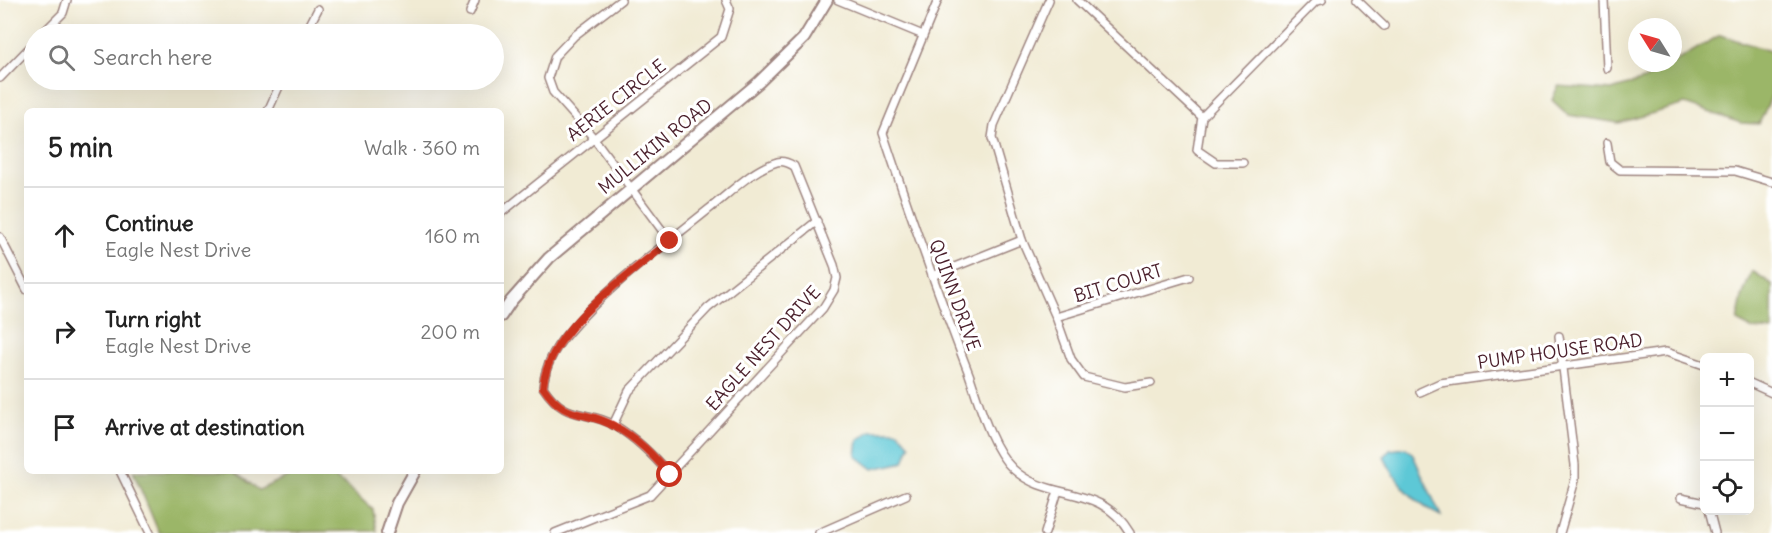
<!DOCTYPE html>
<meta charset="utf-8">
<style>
body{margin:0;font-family:Delius,sans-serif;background:#f2f2f2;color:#222}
.controls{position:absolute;right:18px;bottom:18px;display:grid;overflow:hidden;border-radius:9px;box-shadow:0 6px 24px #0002}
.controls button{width:54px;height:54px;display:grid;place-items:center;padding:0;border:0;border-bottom:2px solid #e0e0e0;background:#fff;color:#222;font:30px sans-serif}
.compass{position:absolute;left:1628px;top:18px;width:54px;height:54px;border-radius:50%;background:#fff;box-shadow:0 6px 24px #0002;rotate:307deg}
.stop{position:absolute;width:18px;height:18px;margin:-14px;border:4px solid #c8321e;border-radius:50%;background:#fff}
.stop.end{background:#c8321e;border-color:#fff;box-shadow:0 2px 6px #0008}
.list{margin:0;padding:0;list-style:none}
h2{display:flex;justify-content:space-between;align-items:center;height:78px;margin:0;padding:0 24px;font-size:26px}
h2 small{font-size:20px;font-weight:400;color:#767676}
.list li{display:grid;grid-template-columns:39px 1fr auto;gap:18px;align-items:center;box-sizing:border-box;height:96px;padding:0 24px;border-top:2px solid #e0e0e0}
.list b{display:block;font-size:22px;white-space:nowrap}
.list p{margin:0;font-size:20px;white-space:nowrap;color:#767676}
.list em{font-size:20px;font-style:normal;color:#767676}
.icon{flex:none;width:33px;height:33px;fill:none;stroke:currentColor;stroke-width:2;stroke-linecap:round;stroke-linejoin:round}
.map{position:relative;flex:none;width:1772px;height:533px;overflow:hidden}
.search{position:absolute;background:#fff;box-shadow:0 6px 24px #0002;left:24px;top:24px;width:480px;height:66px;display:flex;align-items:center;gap:15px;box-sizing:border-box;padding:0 21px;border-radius:33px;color:#767676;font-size:22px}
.panel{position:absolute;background:#fff;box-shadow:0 6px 24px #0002;left:24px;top:108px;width:480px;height:366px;border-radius:9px}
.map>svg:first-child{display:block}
.forest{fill:#9bb668;stroke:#726a4a;stroke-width:1.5}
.water{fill:#5dc8d6;stroke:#547480;stroke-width:1.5}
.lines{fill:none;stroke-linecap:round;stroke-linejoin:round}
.street-casing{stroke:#9e8580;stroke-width:10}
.secondary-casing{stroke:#9e8580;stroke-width:14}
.street{stroke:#fff;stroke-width:7}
.secondary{stroke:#fff;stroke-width:10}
.route{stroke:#c8321e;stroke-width:8}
.labels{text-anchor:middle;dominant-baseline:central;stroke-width:6;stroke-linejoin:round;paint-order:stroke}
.street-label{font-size:18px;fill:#4a1f2b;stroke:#fff}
</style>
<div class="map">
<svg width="1772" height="533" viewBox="0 0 1772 533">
<rect width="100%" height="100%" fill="#fff"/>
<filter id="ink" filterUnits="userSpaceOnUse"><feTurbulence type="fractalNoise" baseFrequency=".0167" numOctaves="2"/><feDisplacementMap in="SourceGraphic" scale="12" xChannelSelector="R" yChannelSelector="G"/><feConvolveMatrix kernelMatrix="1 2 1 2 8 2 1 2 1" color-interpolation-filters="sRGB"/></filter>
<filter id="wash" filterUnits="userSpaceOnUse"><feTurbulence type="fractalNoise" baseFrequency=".008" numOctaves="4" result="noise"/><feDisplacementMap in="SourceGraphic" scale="24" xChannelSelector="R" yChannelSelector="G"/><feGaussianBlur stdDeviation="1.35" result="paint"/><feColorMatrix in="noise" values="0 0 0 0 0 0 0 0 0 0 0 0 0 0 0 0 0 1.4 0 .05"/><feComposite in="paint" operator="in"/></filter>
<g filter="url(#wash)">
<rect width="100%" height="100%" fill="#f1ebd4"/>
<g class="forest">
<polygon points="1720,35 1770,51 1772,54 1772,95 1759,124 1741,123 1685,104 1619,123 1568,115 1552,100 1558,86 1612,90 1644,80"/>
<polygon points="1752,271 1772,284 1772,331 1752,329 1737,321 1742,297"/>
<polygon points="133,471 233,471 259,490 299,471 325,471 345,484 373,510 377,531 159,533"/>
</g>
<g class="water">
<polygon points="871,431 898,431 910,445 904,462 873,469 856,456 858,440"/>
<path d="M1406 448 1412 453 1441 516C1416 505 1395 481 1384 457L1390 450Z"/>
</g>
</g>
<g filter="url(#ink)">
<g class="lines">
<defs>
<g id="street">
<polyline points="621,0 574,36 555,56 548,78 553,92 593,137 670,241"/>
<polyline points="838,0 923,35"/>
<path d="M938 0 883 133C910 214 938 294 969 374 979 403 991 448 1013 469 1050 503 1100 482 1130 533"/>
<polyline points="1049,0 994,125 992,138 1022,240 1056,317 1071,359 1084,377 1125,387 1151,383"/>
<polyline points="1077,0 1202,117"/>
<polyline points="1357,0 1384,26"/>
<polyline points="1604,0 1607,68"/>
<polyline points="470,12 475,0"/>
<polyline points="42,34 63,13 67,0"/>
<polyline points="305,34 318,9"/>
<polyline points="0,78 34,43"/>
<polyline points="268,111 282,80"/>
<polyline points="1607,143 1610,162 1620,170 1735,171 1772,182"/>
<polyline points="1243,163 1216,163 1197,150 1202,117 1316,1 1322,0"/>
<polyline points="501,213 721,37 730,9 726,0"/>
<polyline points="0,237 27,290"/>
<polyline points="932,276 1022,240"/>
<polyline points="1056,317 1189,277"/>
<polyline points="1559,336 1575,465 1575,480 1560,533"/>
<polyline points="1750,383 1772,393"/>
<polyline points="1420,392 1440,383 1666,352 1704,365"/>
<polyline points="613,425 629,391 708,308 817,221"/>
<polyline points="120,471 150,533"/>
<polyline points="1681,498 1704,503"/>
<polyline points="1709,510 1715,533"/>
<path d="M555 533 650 495 823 308 834 290 837 278 834 265 794 166C789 163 783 160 777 162 751 170 730 193 709 209 661 248 607 286 567 334 554 349 545 367 543 387 567 423 583 408 614 425 636 438 654 456 670 475"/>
<polyline points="819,533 906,495"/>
<polyline points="1045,533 1058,491"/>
</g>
<g id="secondary">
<polyline points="501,316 511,301 549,258 759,82 804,38 827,0"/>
<polyline points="387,533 397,503 415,471"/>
</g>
</defs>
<use href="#street" class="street-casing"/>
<use href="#secondary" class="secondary-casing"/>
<use href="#street" class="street"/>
<use href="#secondary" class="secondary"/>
</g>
</g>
<g class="lines" filter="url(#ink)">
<path class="route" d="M670 475C654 456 637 438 614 426 583 408 567 423 543 387 548 328 628 276 670 241"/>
</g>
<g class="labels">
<g class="street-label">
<text transform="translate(616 100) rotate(-38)">AERIE CIRCLE</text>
<text transform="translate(655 146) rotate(-39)">MULLIKIN ROAD</text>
<text transform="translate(1118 283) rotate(-17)">BIT COURT</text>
<text transform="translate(955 295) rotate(70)">QUINN DRIVE</text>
<text transform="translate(763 348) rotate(-48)">EAGLE NEST DRIVE</text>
<text transform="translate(1560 351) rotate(-8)">PUMP HOUSE ROAD</text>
</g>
</g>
</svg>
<div class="controls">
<button>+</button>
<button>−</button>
<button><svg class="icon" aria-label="locate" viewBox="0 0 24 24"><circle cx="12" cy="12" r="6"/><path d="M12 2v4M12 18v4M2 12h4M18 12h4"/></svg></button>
</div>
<svg class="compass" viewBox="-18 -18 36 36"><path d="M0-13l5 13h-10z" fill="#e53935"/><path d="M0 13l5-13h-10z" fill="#767676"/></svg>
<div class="stop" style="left:670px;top:475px"></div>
<div class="stop end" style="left:670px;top:241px"></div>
<div class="search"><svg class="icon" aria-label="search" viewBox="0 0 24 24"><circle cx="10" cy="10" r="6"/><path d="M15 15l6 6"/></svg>Search here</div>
<section class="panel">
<h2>5 min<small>Walk · 360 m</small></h2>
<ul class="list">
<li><svg class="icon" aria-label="ahead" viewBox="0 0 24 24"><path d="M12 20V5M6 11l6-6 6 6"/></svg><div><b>Continue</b><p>Eagle Nest Drive</p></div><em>160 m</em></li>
<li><svg class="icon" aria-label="right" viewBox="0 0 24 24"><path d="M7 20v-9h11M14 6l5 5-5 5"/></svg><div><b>Turn right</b><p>Eagle Nest Drive</p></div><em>200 m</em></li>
<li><svg class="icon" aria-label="arrive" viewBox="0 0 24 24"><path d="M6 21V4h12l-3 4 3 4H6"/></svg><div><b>Arrive at destination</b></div></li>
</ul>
</section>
</div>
